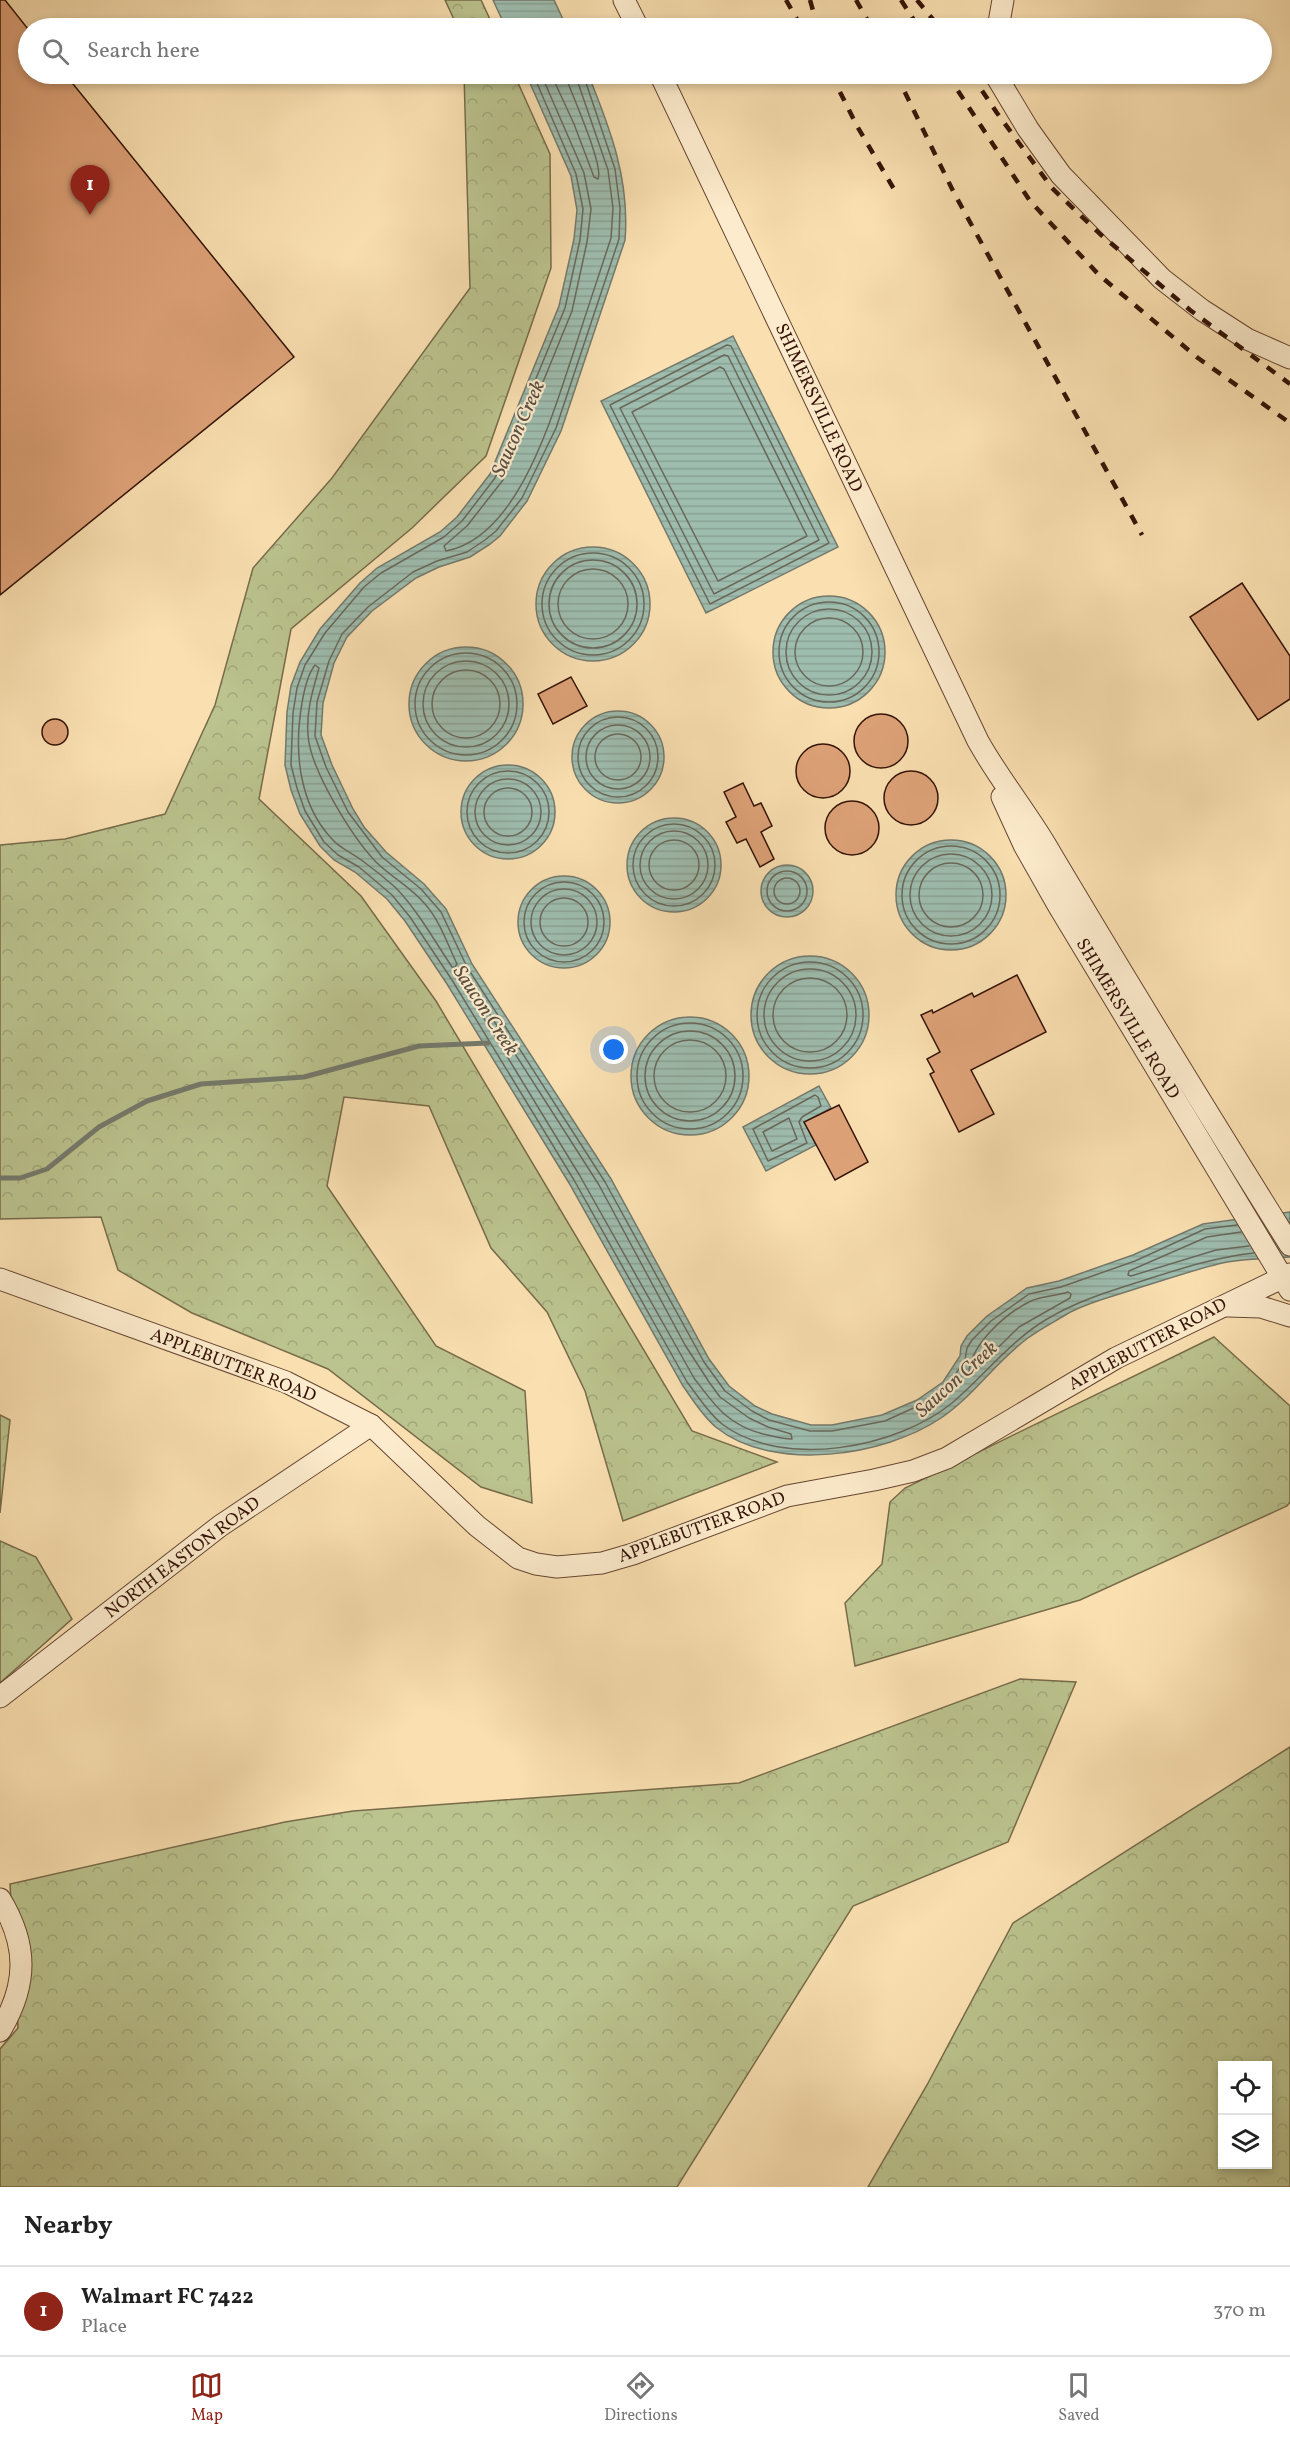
<!DOCTYPE html>
<style>
body{margin:0;font-family:Vollkorn,serif;background:#f2f2f2;color:#222}
.controls{position:absolute;right:18px;bottom:18px;display:grid;overflow:hidden;border-radius:0px;box-shadow:0 3px 9px #0003}
.controls button{width:54px;height:54px;display:grid;place-items:center;padding:0;border:0;border-bottom:2px solid #e0e0e0;background:#fff;color:#222;font:30px sans-serif}
.you{position:absolute;left:614px;top:1050px;width:21px;height:21px;margin:-15px;border:4px solid #fff;border-radius:50%;background:#1a73e8;box-shadow:0 0 0 9px #1a73e833}
.badge{display:grid;place-items:center;width:39px;height:39px;border-radius:50%;background:#8f2418;color:#fff;font-size:20px;font-weight:700}
.pin{position:absolute;translate:-50% -50px;filter:drop-shadow(0 2px 3px #0008)}
.pin::after{content:'';position:absolute;top:32px;width:21px;height:18px;background:inherit;clip-path:polygon(0 0,100% 0,50% 100%)}
.list{margin:0;padding:0;list-style:none}
h2{display:flex;justify-content:space-between;align-items:center;height:78px;margin:0;padding:0 24px;font-size:26px}
h2 small{font-size:20px;font-weight:400;color:#767676}
.list li{display:grid;grid-template-columns:39px 1fr auto;gap:18px;align-items:center;box-sizing:border-box;height:90px;padding:0 24px;border-top:2px solid #e0e0e0}
.list b{display:block;font-size:22px;white-space:nowrap}
.list p{margin:0;font-size:20px;white-space:nowrap;color:#767676}
.list em{font-size:20px;font-style:normal;color:#767676}
.icon{flex:none;width:33px;height:33px;fill:none;stroke:currentColor;stroke-width:2;stroke-linecap:round;stroke-linejoin:round}
.map{position:relative;flex:none;width:1290px;height:2187px;overflow:hidden}
.search{position:absolute;background:#fff;box-shadow:0 3px 9px #0003;left:18px;right:18px;top:18px;height:66px;display:flex;align-items:center;gap:15px;box-sizing:border-box;padding:0 21px;border-radius:33px;color:#767676;font-size:22px}
.sheet{height:168px;background:#fff}
nav{display:flex;justify-content:space-around;align-items:center;box-sizing:border-box;height:84px;border-top:2px solid #e0e0e0;background:#fff;font-size:16px;color:#767676}
nav a{display:grid;justify-items:center;gap:3px}
nav .on{color:#8f2418}
.map>svg:first-child{display:block}
.forest{fill:url(#forest-crowns);stroke:#786b4a;stroke-width:1.5;fill-rule:evenodd}
.water{fill:url(#water-rules);stroke:#74796c;stroke-width:1.5}
.lines{fill:none;stroke-linecap:round;stroke-linejoin:round}
.shore{stroke:#69685b;stroke-width:1.5}
.stream{stroke:#74796c;stroke-width:5}
.building{fill:#dea278;stroke:#341307;stroke-width:1.5}
.minor-casing{stroke:#664632;stroke-width:23}
.minor{stroke:#fcebcc;stroke-width:21}
.rail{stroke:#341307;stroke-width:4.5;stroke-dasharray:10 10;stroke-linecap:butt}
.labels{text-anchor:middle;dominant-baseline:central;stroke-width:4.5;stroke-linejoin:round;paint-order:stroke}
.street-label{font-size:18px;fill:#341307;stroke:#fcebcc}
.water-label{font-size:20px;font-style:italic;fill:#594e42;stroke:#fcebcc}
</style>
<div class="map">
<svg width="1290" height="2187" viewBox="0 0 1290 2187">
<defs>
<pattern id="forest-crowns" width="20" height="18" patternUnits="userSpaceOnUse" patternTransform="scale(1.5)"><rect width="20" height="18" fill="#bbc38e"/><path d="M2 6a3 3 0 1 1 6 0M12 15a3 3 0 1 1 6 0" fill="none" stroke="#a1a779"/></pattern>
<pattern id="water-rules" width="6" height="5" patternUnits="userSpaceOnUse" patternTransform="scale(1.5)"><rect width="6" height="5" fill="#9ebdaf"/><path d="M0 2.5h6" fill="none" stroke="#89a295"/></pattern>
</defs>
<rect width="100%" height="100%" fill="#fae0b1"/>
<filter id="stains"><feTurbulence type="fractalNoise" baseFrequency=".00333" numOctaves="4"/><feColorMatrix values="0 0 0 0 .2 0 0 0 0 .09 0 0 0 0 .02 0 0 0 .5 -.17"/></filter>
<radialGradient id="worn" r=".72"><stop offset=".6" stop-color="#630" stop-opacity="0"/><stop offset="1" stop-color="#630" stop-opacity=".3"/></radialGradient>
<g class="forest">
<polygon points="445,0 481,0 494,28 458,28"/>
<polygon points="464,74 514,74 550,154 551,268 486,456 412,528 291,629 259,799 361,896 436,1001 692,1431 777,1462 623,1521 585,1391 547,1312 491,1248 429,1106 344,1097 327,1186 436,1346 525,1391 532,1503 481,1487 328,1369 192,1313 118,1270 101,1217 0,1219 0,845 65,839 165,814 215,705 253,568 332,478 470,288"/>
<polygon points="1214,1337 1290,1406 1290,1502 1287,1506 1080,1600 855,1666 845,1603 882,1564 890,1502 905,1488"/>
<polygon points="0,1415 10,1420 0,1513"/>
<polygon points="0,1541 36,1557 72,1619 0,1683"/>
<polygon points="1020,1679 1076,1682 1008,1842 853,1906 677,2187 0,2187 0,2049 18,2028 10,1884 285,1822 353,1811 739,1783"/>
<path d="M1290 1747V2187H868L927 2085 1013 1923ZM1222 2066H1268V2164H1222Z"/>
</g>
<g class="water">
<polygon points="493,0 554,0 567,28 506,28"/>
<path d="M526 74H588C610 128 630 180 625 240L561 431 527 501 500 536 489 545 470 557 439 567 416 578 372 611 347 637 334 663 323 703 321 735 332 765 353 809 364 827 386 852 424 884 446 909 472 964 611 1179 709 1359 729 1386 755 1406 772 1414 811 1425H832L882 1415 917 1400 943 1382 960 1356 961 1346 967 1336 987 1316 1027 1288 1059 1281 1133 1255 1203 1224 1290 1212V1257C1266 1259 1241 1258 1218 1264 1190 1271 1162 1281 1135 1289 1112 1297 1088 1302 1067 1314 1054 1322 1040 1329 1028 1338 996 1361 974 1396 941 1418 885 1456 774 1473 717 1428 703 1417 693 1400 683 1386L569 1183 447 984 405 921 387 899 355 872 334 860 320 846 300 814 291 790 285 765 287 712 291 686 300 662 320 629 360 583 377 568 440 532 457 517 490 474 559 306 574 239 577 210 571 176Z"/>
<polygon points="733,336 838,547 706,613 601,401"/>
<circle cx="593" cy="604" r="57"/>
<circle cx="829" cy="652" r="56"/>
<circle cx="466" cy="704" r="57"/>
<circle cx="618" cy="757" r="46"/>
<circle cx="508" cy="812" r="47"/>
<circle cx="674" cy="865" r="47"/>
<circle cx="951" cy="895" r="55"/>
<circle cx="787" cy="891" r="26"/>
<circle cx="564" cy="922" r="46"/>
<circle cx="810" cy="1015" r="59"/>
<circle cx="690" cy="1076" r="59"/>
<polygon points="819,1086 831,1108 805,1122 816,1145 766,1171 743,1127"/>
</g>
<g class="lines">
<g class="shore">
<path d="M533 74 576 174 583 209 580 240 565 308 495 478 462 521 444 537 381 573 364 587 325 633 305 665 297 688 293 713 291 765 297 788 305 811 324 842 338 855 359 867 392 895 410 917 452 980 574 1180 687 1382C698 1396 708 1413 722 1424 783 1470 897 1448 952 1403 985 1375 1010 1341 1047 1319 1079 1300 1113 1290 1148 1279 1183 1268 1217 1257 1254 1253"/>
<path d="M541 74 584 173 591 209 587 242 572 311 503 480 467 526 444 546 446 551C520 537 553 412 574 351 586 313 599 275 611 238L613 208 608 170 575 74"/>
<path d="M551 74 574 124 594 177 598 179C604 167 574 99 568 83L566 74"/>
<polyline points="583,74 615,169 620,208 619,239 556,428 522,498 496,531 485,540 467,552 437,561 413,572 368,607 342,634 329,661 317,702 315,736 326,767 348,812 382,857 421,889 441,912 467,967 605,1182 704,1362 725,1391 752,1411 769,1420 810,1431 832,1431 885,1421 920,1405 947,1387 965,1360 967,1348 972,1340 991,1321 1029,1294 1061,1287 1135,1261 1205,1229 1237,1225"/>
<polygon points="727,345 731,346 829,543 710,604 610,405"/>
<polygon points="724,355 728,356 819,540 714,594 620,408"/>
<polygon points="720,367 724,369 807,536 718,581 632,412"/>
<circle cx="593" cy="604" r="51"/>
<circle cx="593" cy="604" r="44"/>
<circle cx="593" cy="604" r="35"/>
<circle cx="829" cy="652" r="50"/>
<circle cx="829" cy="652" r="43"/>
<circle cx="829" cy="652" r="34"/>
<circle cx="466" cy="704" r="51"/>
<circle cx="466" cy="704" r="43"/>
<path d="M315 665 319 668C313 690 306 711 308 735 310 769 352 837 376 862 391 877 411 887 425 904 440 921 447 943 457 964L455 967H452C434 940 418 911 396 888 386 879 375 870 364 862 353 853 340 849 331 838 298 802 294 749 302 703 304 691 307 675 315 665Z"/>
<circle cx="466" cy="704" r="34"/>
<circle cx="618" cy="757" r="40"/>
<circle cx="618" cy="757" r="32"/>
<circle cx="618" cy="757" r="23"/>
<circle cx="508" cy="812" r="41"/>
<circle cx="508" cy="812" r="33"/>
<circle cx="508" cy="812" r="24"/>
<circle cx="674" cy="865" r="41"/>
<circle cx="674" cy="865" r="34"/>
<circle cx="674" cy="865" r="25"/>
<circle cx="951" cy="895" r="49"/>
<circle cx="951" cy="895" r="41"/>
<circle cx="951" cy="895" r="32"/>
<circle cx="787" cy="891" r="20"/>
<circle cx="787" cy="891" r="13"/>
<circle cx="564" cy="922" r="40"/>
<circle cx="564" cy="922" r="33"/>
<circle cx="564" cy="922" r="24"/>
<circle cx="810" cy="1015" r="53"/>
<circle cx="810" cy="1015" r="46"/>
<circle cx="810" cy="1015" r="37"/>
<path d="M470 990H474L485 1007 599 1185 685 1345 709 1382 720 1397 749 1418 768 1427 791 1434 792 1439C782 1439 773 1436 763 1434 728 1425 715 1406 694 1378L580 1176 469 994Z"/>
<circle cx="690" cy="1076" r="53"/>
<circle cx="690" cy="1076" r="45"/>
<circle cx="690" cy="1076" r="36"/>
<polygon points="815,1095 818,1097 821,1106 802,1117 799,1122 807,1143 768,1161 753,1129"/>
<polygon points="789,1118 797,1139 772,1151 763,1132"/>
<polyline points="1241,1232 1207,1237 1129,1271 1128,1275 1131,1276 1216,1250 1249,1246"/>
<path d="M1068 1292 1071 1294 1070 1298 1019 1327 973 1372H969C971 1344 1006 1313 1031 1301 1042 1296 1056 1296 1068 1292Z"/>
</g>
<polyline class="stream" points="0,1178 20,1178 47,1169 99,1127 147,1101 201,1084 304,1077 419,1046 488,1043"/>
</g>
<g class="building">
<polygon points="0,0 5,0 28,29 28,74 65,74 294,357 0,595"/>
<polygon points="1242,583 1290,656 1290,699 1258,720 1190,617"/>
<polygon points="571,677 587,706 553,724 538,694"/>
<circle cx="881" cy="741" r="27"/>
<circle cx="55" cy="732" r="13"/>
<circle cx="823" cy="771" r="27"/>
<circle cx="911" cy="798" r="27"/>
<polygon points="743,783 754,806 761,803 772,826 761,832 774,859 760,867 746,839 737,843 726,822 736,817 724,792"/>
<circle cx="852" cy="828" r="27"/>
<polygon points="1017,975 1046,1032 971,1070 994,1114 959,1132 930,1074 934,1072 927,1059 940,1052 921,1015 932,1010 933,1013 972,993 974,997"/>
<polygon points="839,1105 868,1162 835,1180 804,1122"/>
</g>
<g class="lines">
<defs>
<g id="minor">
<polyline points="624,0 638,28"/>
<polyline points="998,28 1003,0"/>
<path d="M660 74 978 741C998 777 1024 809 1045 844 1125 979 1207 1112 1290 1245"/>
<polyline points="995,74 1028,129 1061,175 1162,279 1202,310 1247,339 1290,358"/>
<polyline points="1002,797 1024,845 1058,905 1290,1290"/>
<polyline points="0,1279 286,1382 371,1425 477,1526 518,1558 536,1564 557,1567 602,1563 633,1554 787,1496 874,1480 913,1471 947,1458 1116,1358 1290,1274"/>
<polyline points="1228,1306 1261,1307 1290,1316"/>
<polyline points="0,1697 220,1526 371,1425"/>
<path d="M0 1899C28 1945 28 1984 0 2031"/>
</g>
</defs>
<use href="#minor" class="minor-casing"/>
<use href="#minor" class="minor"/>
<g class="rail">
<polyline points="786,0 802,28"/>
<polyline points="810,0 818,28"/>
<polyline points="856,0 872,28"/>
<polyline points="901,0 919,28"/>
<polyline points="917,0 940,28"/>
<polyline points="831,74 857,126 898,196"/>
<polyline points="896,74 954,193 1142,535"/>
<polyline points="947,74 1030,201 1099,275 1198,358 1290,423"/>
<polyline points="971,74 997,113 1052,188 1100,234 1190,310 1290,384"/>
</g>
</g>
<g class="labels">
<g class="street-label">
<text transform="translate(818 408) rotate(65)">SHIMERSVILLE ROAD</text>
<text transform="translate(1127 1019) rotate(59)">SHIMERSVILLE ROAD</text>
<text transform="translate(1148 1345) rotate(-28)">APPLEBUTTER ROAD</text>
<text transform="translate(233 1366) rotate(21)">APPLEBUTTER ROAD</text>
<text transform="translate(702 1528) rotate(-20)">APPLEBUTTER ROAD</text>
<text transform="translate(183 1558) rotate(-37)">NORTH EASTON ROAD</text>
</g>
<g class="water-label">
<text transform="translate(519 429) rotate(-66)">Saucon Creek</text>
<text transform="translate(485 1011) rotate(57)">Saucon Creek</text>
<text transform="translate(957 1380) rotate(-42)">Saucon Creek</text>
</g>
</g>
<rect width="100%" height="100%" filter="url(#stains)"/>
<rect width="100%" height="100%" fill="url(#worn)"/>
</svg>
<div class="controls">
<button><svg class="icon" aria-label="locate" viewBox="0 0 24 24"><circle cx="12" cy="12" r="6"/><path d="M12 2v4M12 18v4M2 12h4M18 12h4"/></svg></button>
<button><svg class="icon" aria-label="layers" viewBox="0 0 24 24"><path d="M12 4l9 5-9 5-9-5zM3 14l9 5 9-5"/></svg></button>
</div>
<div class="you"></div>
<div class="pin badge" style="left:90px;top:215px">1</div>
<div class="search"><svg class="icon" aria-label="search" viewBox="0 0 24 24"><circle cx="10" cy="10" r="6"/><path d="M15 15l6 6"/></svg>Search here</div>
</div>
<section class="sheet">
<h2>Nearby<small></small></h2>
<ul class="list">
<li><span class="badge">1</span><div><b>Walmart FC 7422</b><p>Place</p></div><em>370 m</em></li>
</ul>
</section>
<nav>
<a class="on"><svg class="icon" aria-label="map" viewBox="0 0 24 24"><path d="M3 6l6-2 6 2 6-2v14l-6 2-6-2-6 2zM9 4v14M15 6v14"/></svg>Map</a>
<a><svg class="icon" aria-label="directions" viewBox="0 0 24 24"><path d="M12 3l9 9-9 9-9-9zM9 14v-3h6M13 9l2 2-2 2"/></svg>Directions</a>
<a><svg class="icon" aria-label="saved" viewBox="0 0 24 24"><path d="M7 4h10v16l-5-4-5 4z"/></svg>Saved</a>
</nav>
